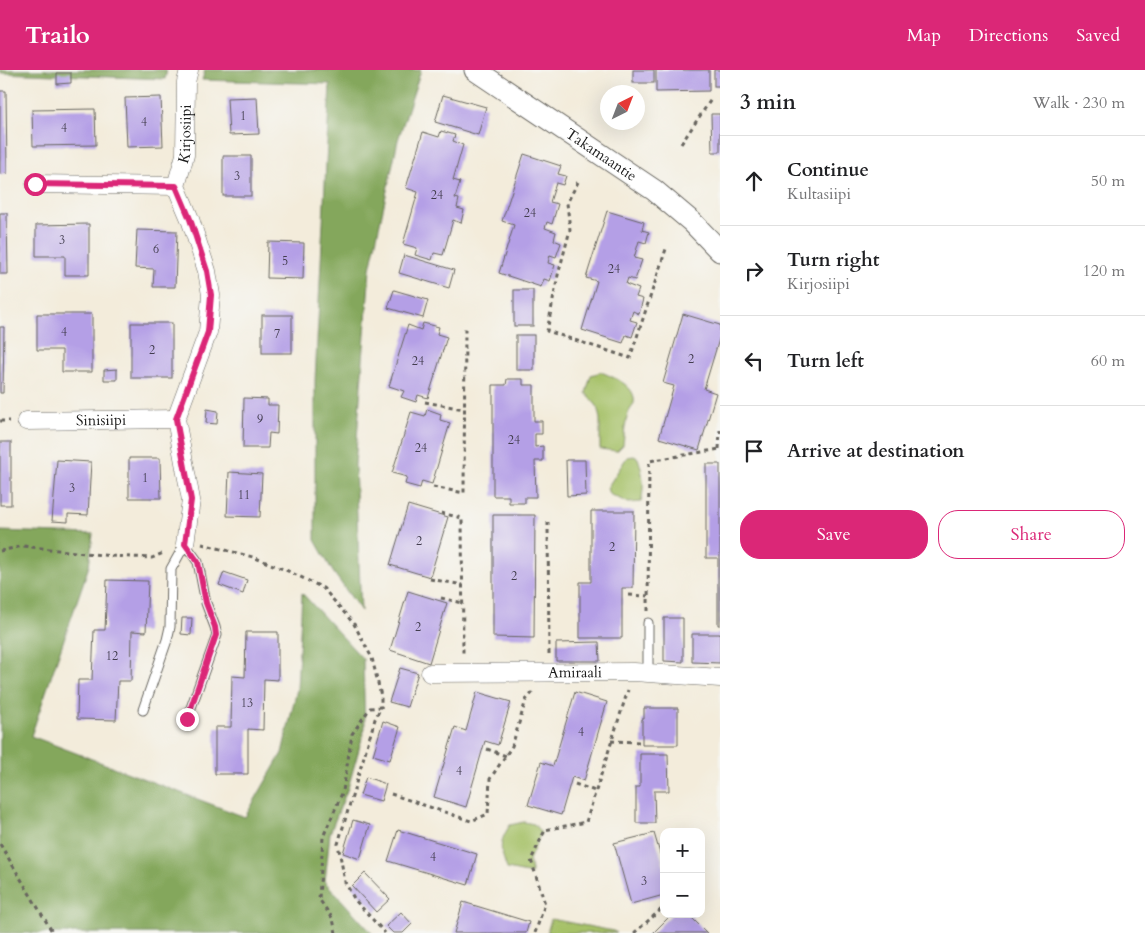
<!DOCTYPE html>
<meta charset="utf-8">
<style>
body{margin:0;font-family:Cardo,serif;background:#f2f2f2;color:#202124}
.controls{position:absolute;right:15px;bottom:15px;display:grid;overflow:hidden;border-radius:10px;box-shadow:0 5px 20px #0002}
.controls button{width:45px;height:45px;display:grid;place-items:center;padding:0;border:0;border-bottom:1px solid #e0e0e0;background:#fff;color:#202124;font:25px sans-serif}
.compass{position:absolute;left:600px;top:15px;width:45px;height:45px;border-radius:50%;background:#fff;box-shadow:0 5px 20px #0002;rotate:42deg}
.stop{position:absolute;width:15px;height:15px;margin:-11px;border:4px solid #db2777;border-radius:50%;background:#fff}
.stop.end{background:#db2777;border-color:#fff;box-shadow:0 1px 5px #0008}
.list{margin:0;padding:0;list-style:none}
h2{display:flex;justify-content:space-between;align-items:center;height:65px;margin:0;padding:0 20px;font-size:21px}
h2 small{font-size:16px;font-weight:400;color:#757577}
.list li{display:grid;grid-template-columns:32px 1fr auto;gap:15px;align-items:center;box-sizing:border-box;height:90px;padding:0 20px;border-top:1px solid #e0e0e0}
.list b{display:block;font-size:19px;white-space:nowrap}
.list p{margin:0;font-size:16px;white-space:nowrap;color:#757577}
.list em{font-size:16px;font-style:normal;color:#757577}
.actions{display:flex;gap:10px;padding:15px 20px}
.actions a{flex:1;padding:11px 0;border:1px solid #db2777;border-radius:20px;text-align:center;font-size:18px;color:#db2777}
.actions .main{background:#db2777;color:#fff}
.icon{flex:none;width:28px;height:28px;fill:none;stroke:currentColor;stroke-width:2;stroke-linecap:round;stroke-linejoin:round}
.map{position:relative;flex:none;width:720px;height:863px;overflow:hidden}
header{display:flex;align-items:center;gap:30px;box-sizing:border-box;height:70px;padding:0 25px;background:#db2777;color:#fff}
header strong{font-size:24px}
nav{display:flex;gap:28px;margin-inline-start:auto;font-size:18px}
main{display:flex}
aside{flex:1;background:#fff}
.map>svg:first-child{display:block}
.green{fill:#a6c168;stroke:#616e42}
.forest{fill:#84a75c;stroke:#50623c}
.building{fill:#b49fe6}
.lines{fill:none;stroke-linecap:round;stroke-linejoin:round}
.service-casing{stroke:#67655f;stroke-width:11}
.minor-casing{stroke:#67655f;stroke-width:19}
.tertiary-casing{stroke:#67655f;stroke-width:23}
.path{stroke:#67655f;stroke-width:3;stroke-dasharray:4 4;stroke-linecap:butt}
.service{stroke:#fff;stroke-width:9}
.minor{stroke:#fff;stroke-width:18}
.tertiary{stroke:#fff;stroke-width:21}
.route{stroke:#db2777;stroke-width:6}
.labels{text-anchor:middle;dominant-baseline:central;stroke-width:4;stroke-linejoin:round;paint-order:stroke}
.number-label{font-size:12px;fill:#423d4e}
.street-label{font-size:15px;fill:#1c1c1c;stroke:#f6f6f2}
</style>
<header>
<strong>Trailo</strong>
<nav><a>Map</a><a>Directions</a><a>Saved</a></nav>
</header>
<main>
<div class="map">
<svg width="720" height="863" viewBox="0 0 720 863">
<rect width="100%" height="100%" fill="#f6f6f2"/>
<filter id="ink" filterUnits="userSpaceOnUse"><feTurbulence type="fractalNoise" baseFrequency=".02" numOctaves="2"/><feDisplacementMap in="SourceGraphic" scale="10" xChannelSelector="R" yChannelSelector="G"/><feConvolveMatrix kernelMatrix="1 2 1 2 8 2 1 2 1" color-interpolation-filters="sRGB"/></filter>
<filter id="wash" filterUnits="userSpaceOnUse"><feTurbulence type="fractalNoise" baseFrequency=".0096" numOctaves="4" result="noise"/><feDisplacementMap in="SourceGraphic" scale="20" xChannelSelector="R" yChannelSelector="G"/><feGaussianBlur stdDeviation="1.12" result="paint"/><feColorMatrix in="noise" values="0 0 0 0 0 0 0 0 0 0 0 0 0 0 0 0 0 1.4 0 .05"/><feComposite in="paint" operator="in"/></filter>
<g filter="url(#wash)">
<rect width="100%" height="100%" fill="#f3ecdb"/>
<g class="green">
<path d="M601 302C613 307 637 316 634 333 633 337 629 340 628 344 625 353 624 365 623 375L617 381 600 379V349L597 336 586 323 591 305Z"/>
<path d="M634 386 638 388C643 403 645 416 641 432L629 433 609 424 607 418 627 387Z"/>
<path d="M524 752 534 754 541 763 529 790 532 804 507 799C500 778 498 774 510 755Z"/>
<polygon points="551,849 613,861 617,863 547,863"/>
</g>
<g class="forest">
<polygon points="0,0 167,0 165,9 0,3"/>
<polygon points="205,0 421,0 398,70 370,199 355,395 361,541 333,502 315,470 315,311 330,14 202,10"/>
<polygon points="0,461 93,464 89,496 31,666 245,747 282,683 297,619 302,523 363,589 365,658 348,718 330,763 325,812 372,863 0,863"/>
</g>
<g id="blocks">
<g class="building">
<rect x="633" y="0" width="21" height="13"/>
<polygon points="656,0 709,0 709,21 656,22"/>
<rect x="714" y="0" width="6" height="16"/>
<polygon points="57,3 71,3 71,13 57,14"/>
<polygon points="0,21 6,21 7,103 0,104"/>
<polygon points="443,25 486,37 478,65 435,52"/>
<polygon points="161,27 163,76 127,77 125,28"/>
<polygon points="257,27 259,64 229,65 227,28"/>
<polygon points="95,39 96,75 33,76 32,40"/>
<polygon points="711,44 720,44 720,82 712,82"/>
<polygon points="441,61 455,65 453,71 463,75 453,110 460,112 455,128 459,129 457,138 464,140 461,153 453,150 443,185 434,183 432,190 415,185 417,178 403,174 418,122 406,118 423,62 439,67"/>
<polygon points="524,84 561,96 558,104 566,106 563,115 556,113 550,132 558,134 552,154 547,152 545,158 556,162 554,170 561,173 556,187 550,185 548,193 555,195 550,211 544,209 541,217 499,203 514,155 502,151"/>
<rect x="223" y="86" width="28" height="40"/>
<polygon points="607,141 644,152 642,160 649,162 646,173 639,171 634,188 642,190 635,210 628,208 626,214 639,219 636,227 643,229 639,244 633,241 630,250 637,252 632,267 626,265 623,273 582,260 597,211 586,208"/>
<polygon points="0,143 7,143 8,204 0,204"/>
<polygon points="89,154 89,205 65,205 65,186 36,186 36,155"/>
<polygon points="137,160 177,161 175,217 153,217 154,199 135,198"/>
<polygon points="268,172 304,173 303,209 267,208"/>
<polygon points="404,185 454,200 449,218 399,203"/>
<polygon points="394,220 428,230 423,248 388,238"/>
<rect x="514" y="220" width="19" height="36"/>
<polygon points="37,244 92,244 92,302 62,302 62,280 37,280"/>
<polygon points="683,244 720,255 720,266 704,319 716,323 699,380 659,368 674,316 663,313"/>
<rect x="262" y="245" width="30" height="38"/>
<rect x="131" y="253" width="41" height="55"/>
<polygon points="423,253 439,257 437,264 447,267 428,328 418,325 416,332 401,327 404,321 389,316 408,255 421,260"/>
<polygon points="0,257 4,257 3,323 0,323"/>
<rect x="516" y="265" width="18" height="35"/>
<polygon points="117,299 117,310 104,310 104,300"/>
<polygon points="507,309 523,309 523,315 534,315 534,351 542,351 542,364 535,364 535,377 543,376 543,391 535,391 536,427 525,427 525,433 509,433 509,426 493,426 493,315 506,315"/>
<polygon points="244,328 268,329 268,335 278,335 277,364 269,363 268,378 243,378"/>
<polygon points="207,339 218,341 217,354 206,353"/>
<polygon points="427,339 441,344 440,350 450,353 432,414 422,411 420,418 405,414 407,407 392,403 411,342 425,346"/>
<rect x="0" y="372" width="11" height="63"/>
<polygon points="129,388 160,388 161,428 129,428"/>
<polygon points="57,390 91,392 88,445 68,444 68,452 52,451"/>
<polygon points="566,390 585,390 586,425 567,426"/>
<polygon points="706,394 720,394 720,555 718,555 718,488 706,488"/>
<polygon points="229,402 262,404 260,447 227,446"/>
<polygon points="408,435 448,447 430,507 390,495"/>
<polygon points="591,441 634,441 633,518 622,518 622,568 580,568 580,512 591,512"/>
<polygon points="493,445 535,445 534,568 493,567"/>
<polygon points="224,502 247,510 243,524 219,515"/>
<polygon points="107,510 148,511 146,562 132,561 131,611 118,611 116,650 77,649 78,610 92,610 94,560 105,560"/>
<polygon points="408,521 447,533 429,593 390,580"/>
<polygon points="182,548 192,548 191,565 181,564"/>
<polygon points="664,548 683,548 683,592 664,591"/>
<polygon points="246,562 278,562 278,610 264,609 263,660 248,659 248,704 215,704 215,657 231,657 232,606 245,607"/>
<polygon points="692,564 720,564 720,593 692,592"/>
<polygon points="599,572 600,591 556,591 556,573"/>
<polygon points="400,598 418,603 407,637 389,632"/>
<polygon points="477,622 511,632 498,675 485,671 466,737 434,727 455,657 466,661"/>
<polygon points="575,622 607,632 584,711 572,707 561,745 528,735 541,692 553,696"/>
<polygon points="644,638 678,638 678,675 642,675 642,649 644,649"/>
<polygon points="383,651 400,657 390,690 373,685"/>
<polygon points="640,684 668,684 669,721 654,721 655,753 636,753 636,717 640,717"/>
<polygon points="366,707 386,714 381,731 360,725"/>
<polygon points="353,750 370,755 360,789 343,783"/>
<polygon points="398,760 477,784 468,815 388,791"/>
<polygon points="654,763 664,797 664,825 631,834 614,773"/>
<polygon points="365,803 390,829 376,842 352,816"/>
<polygon points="463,832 529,852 526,863 454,863"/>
<polygon points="401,842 412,854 403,863 393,863 386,856"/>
<polygon points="672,844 688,844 707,863 653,863"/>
</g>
</g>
</g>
<g filter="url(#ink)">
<use href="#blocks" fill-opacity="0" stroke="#67655f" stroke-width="1"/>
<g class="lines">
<defs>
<g id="service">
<polyline points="648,553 648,604"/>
<polyline points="143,640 167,570 170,557 171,499 185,474 198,492 206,533 215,557 217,565 187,649"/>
</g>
<g id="minor">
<polyline points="35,114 176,116"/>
<path id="s1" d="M26 351 176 349"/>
<path id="s2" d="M185 474 191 430 176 349 208 262 211 225 207 201 190 149 176 116 185 85 186 12 189 0"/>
<path id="s3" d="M430 603 634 602 720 608"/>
</g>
<g id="tertiary">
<path id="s4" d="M475 0 654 120 692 152 720 181"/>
</g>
</defs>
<use href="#service" class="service-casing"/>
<use href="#minor" class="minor-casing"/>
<use href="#tertiary" class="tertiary-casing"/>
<g class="path">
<polyline points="681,74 712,28"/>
<polyline points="578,112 567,133 570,160 558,205 547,261 630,288 666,179"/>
<polyline points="425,332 464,339"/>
<polyline points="0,351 9,351"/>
<polyline points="719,379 720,360"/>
<polyline points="433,417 464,423 465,258"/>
<polyline points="441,443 462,448 463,584"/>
<polyline points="548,452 549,586"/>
<polyline points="202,474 253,487 288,501 323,518 354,554 372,588 381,626 381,638"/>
<polyline points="0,481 23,476 111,486 152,488 163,483"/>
<polyline points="430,509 463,515"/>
<polyline points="629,525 648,526"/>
<polyline points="441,528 463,533"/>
<polyline points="648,541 649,391 720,379"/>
<polyline points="611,671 640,672"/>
<polyline points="487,679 506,686"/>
<polyline points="575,714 595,721"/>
<polyline points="391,724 471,751 488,744 490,709 512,676 526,630 533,622"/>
<polyline points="0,774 53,863"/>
<polyline points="336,863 333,849 319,829 323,767 343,721 352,664 370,638 381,637 375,649 338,774 345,812 355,830 385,863"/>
<polyline points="535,863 545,834 531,790 545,760 586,752 628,620"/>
<polyline points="634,863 664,837"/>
</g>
<use href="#service" class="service"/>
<use href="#minor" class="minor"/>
<use href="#tertiary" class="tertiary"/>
</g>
</g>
<g class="lines" filter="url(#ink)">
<polyline class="route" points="35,114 176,116 190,149 207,201 211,225 208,262 176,349 191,430 185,474 198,492 206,533 215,557 216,565 187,649"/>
</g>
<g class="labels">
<g class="number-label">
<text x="243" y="46">1</text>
<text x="144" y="52">4</text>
<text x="64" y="58">4</text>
<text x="237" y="106">3</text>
<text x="437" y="125">24</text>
<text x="530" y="143">24</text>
<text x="62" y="170">3</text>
<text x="156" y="179">6</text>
<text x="285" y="191">5</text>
<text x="614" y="199">24</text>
<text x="64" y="262">4</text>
<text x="277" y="264">7</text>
<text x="152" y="280">2</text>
<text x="691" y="289">2</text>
<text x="418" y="291">24</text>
<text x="260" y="349">9</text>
<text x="514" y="370">24</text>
<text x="421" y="378">24</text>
<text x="145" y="408">1</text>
<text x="72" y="418">3</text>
<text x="244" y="425">11</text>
<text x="419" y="471">2</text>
<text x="612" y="477">2</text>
<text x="514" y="506">2</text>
<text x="418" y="557">2</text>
<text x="112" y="586">12</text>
<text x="247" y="633">13</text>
<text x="581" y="662">4</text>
<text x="459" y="701">4</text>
<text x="433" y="787">4</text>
<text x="644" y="811">3</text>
</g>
<g class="street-label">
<text stroke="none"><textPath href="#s2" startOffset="425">Kirjosiipi</textPath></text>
<text stroke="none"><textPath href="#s4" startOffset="152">Takamaantie</textPath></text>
<text stroke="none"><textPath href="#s1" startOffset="75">Sinisiipi</textPath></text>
<text stroke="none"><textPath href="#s3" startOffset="145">Amiraali</textPath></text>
</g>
</g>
</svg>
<div class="controls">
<button>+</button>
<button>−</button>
</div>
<svg class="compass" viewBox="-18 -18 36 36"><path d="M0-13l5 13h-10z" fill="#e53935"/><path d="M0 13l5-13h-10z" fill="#757577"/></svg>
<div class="stop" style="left:35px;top:114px"></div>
<div class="stop end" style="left:187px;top:649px"></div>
</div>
<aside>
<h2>3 min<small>Walk · 230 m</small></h2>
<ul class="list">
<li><svg class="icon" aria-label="ahead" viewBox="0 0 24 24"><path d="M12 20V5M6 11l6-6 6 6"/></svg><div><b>Continue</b><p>Kultasiipi</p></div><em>50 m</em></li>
<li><svg class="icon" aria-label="right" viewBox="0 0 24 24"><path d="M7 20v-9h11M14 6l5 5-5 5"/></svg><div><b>Turn right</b><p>Kirjosiipi</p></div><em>120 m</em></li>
<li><svg class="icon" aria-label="left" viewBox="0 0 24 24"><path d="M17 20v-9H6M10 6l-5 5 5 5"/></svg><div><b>Turn left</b></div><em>60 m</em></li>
<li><svg class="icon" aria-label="arrive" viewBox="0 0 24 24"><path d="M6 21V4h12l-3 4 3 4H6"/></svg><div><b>Arrive at destination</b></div></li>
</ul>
<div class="actions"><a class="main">Save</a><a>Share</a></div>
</aside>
</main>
